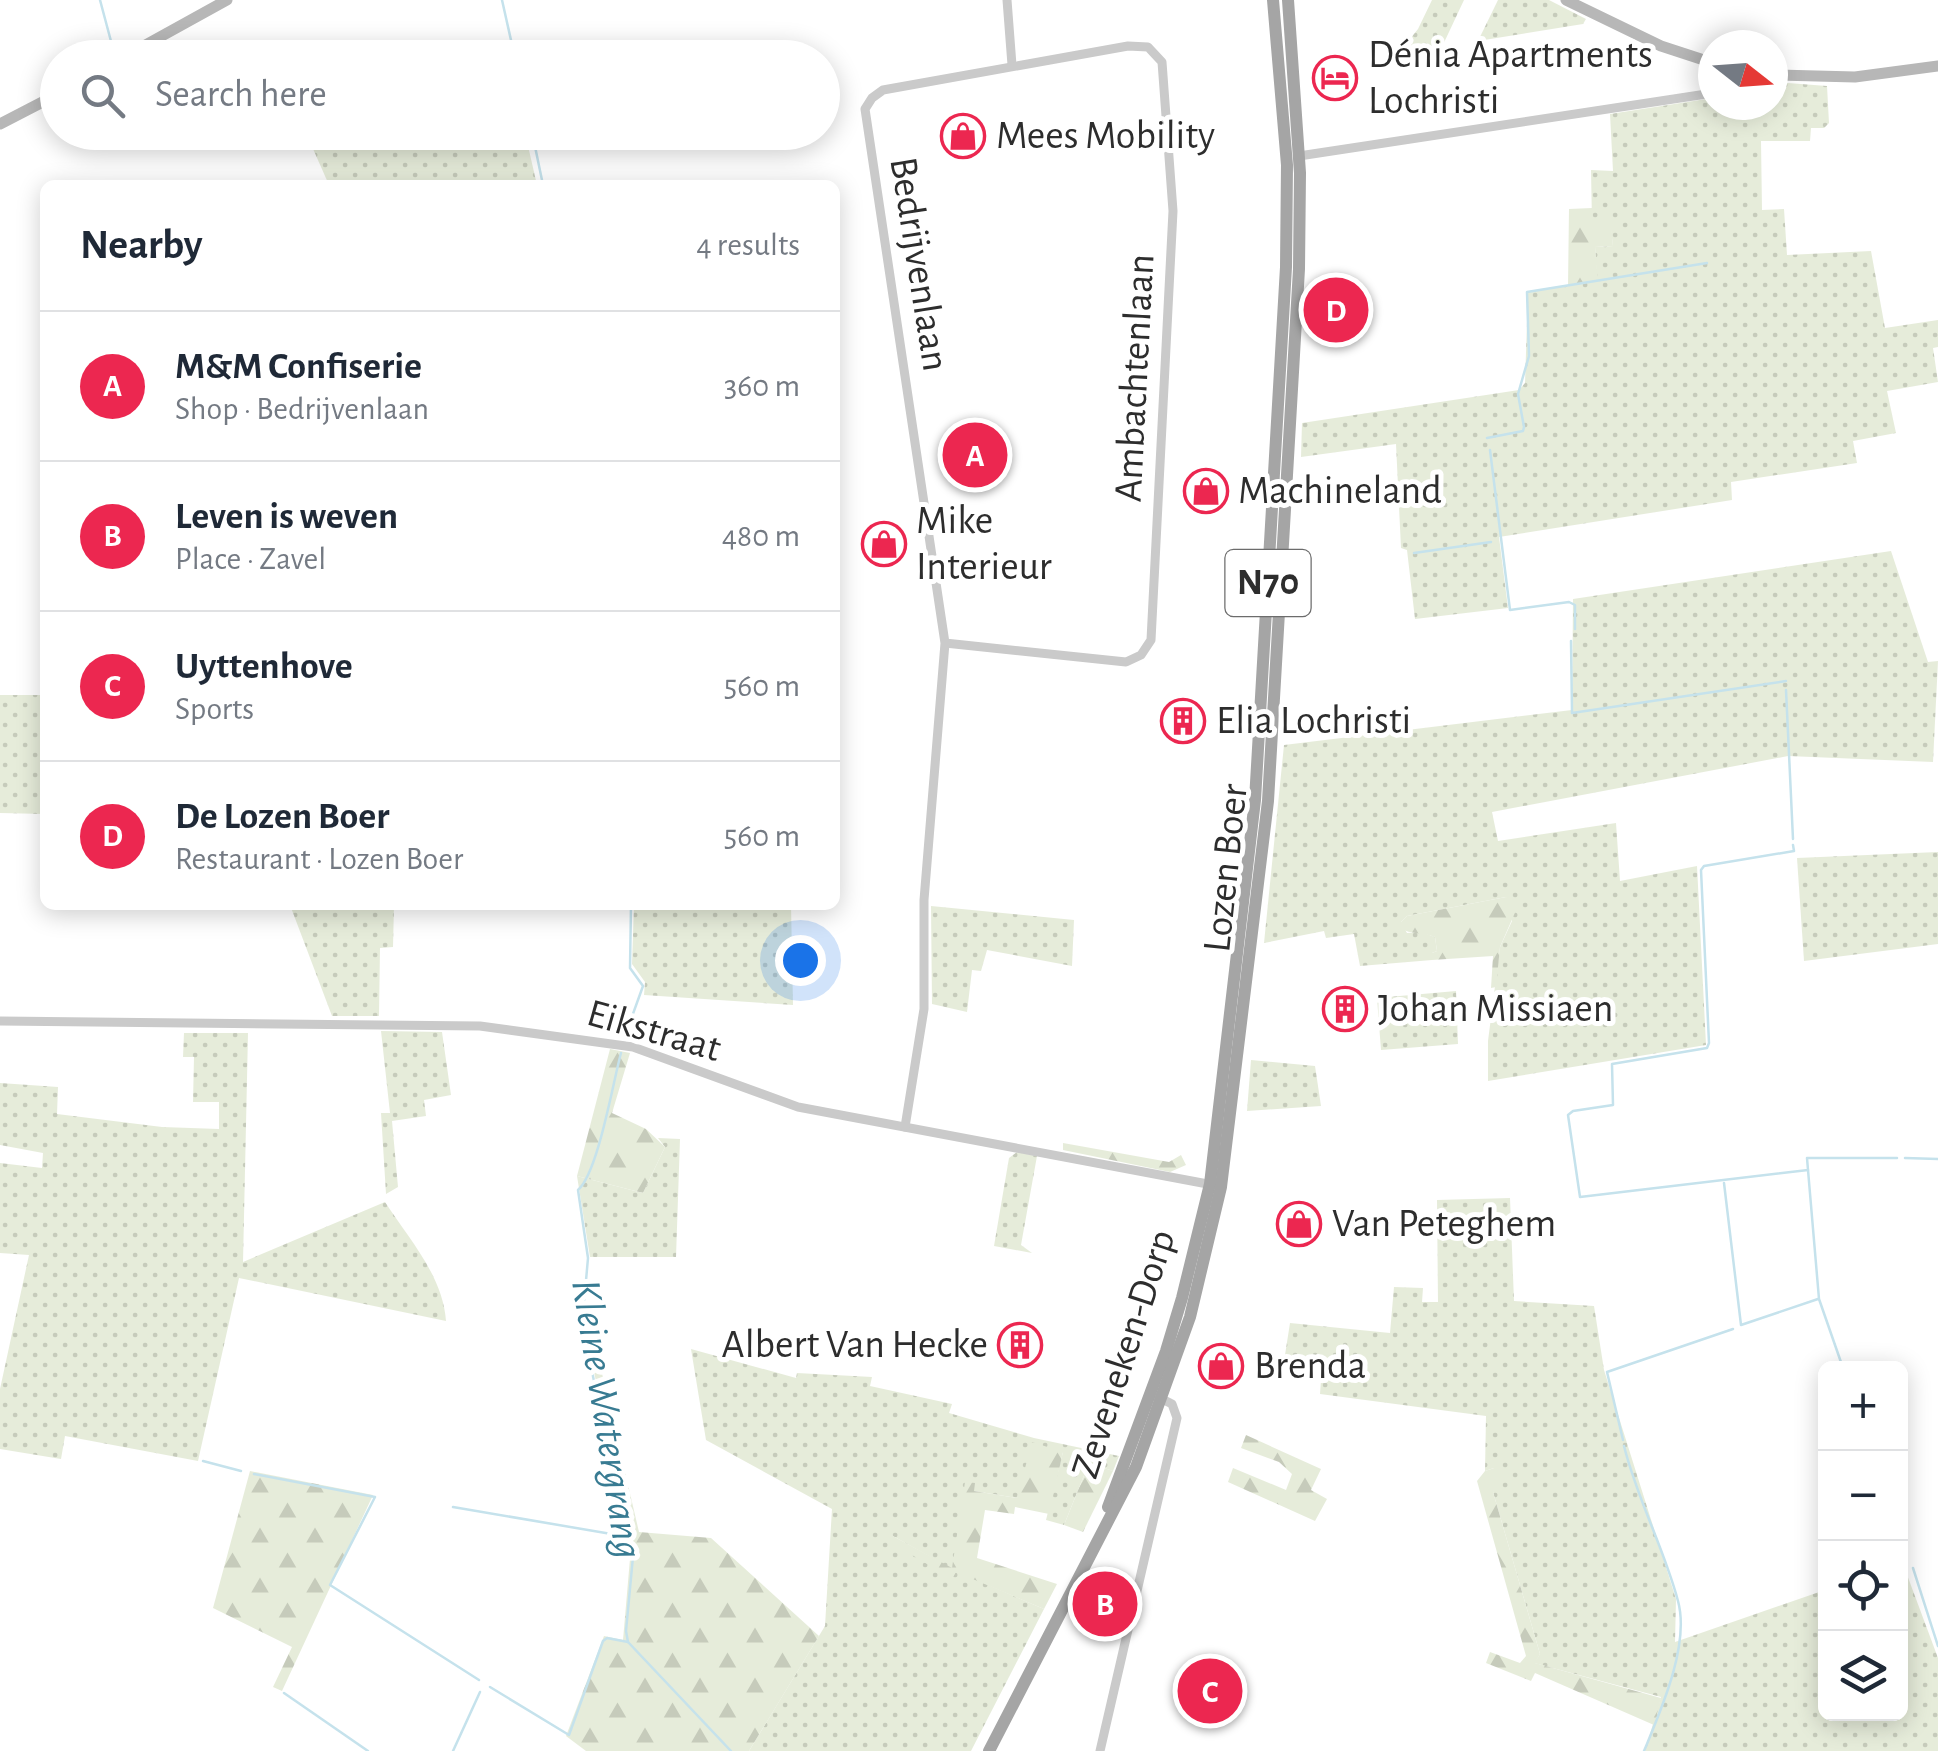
<!DOCTYPE html>
<meta charset="utf-8">
<style>
body{margin:0;font-family:"Alegreya Sans",sans-serif;background:#f2f2f3;color:#1f2937}
.controls{position:absolute;right:30px;bottom:30px;display:grid;overflow:hidden;border-radius:15px;box-shadow:0 5px 25px #0003}
.controls button{width:90px;height:90px;display:grid;place-items:center;padding:0;border:0;border-bottom:2px solid #e0e1e3;background:#fff;color:#1f2937;font:50px sans-serif}
.compass{position:absolute;left:1698px;top:30px;width:90px;height:90px;border-radius:50%;background:#fff;box-shadow:0 5px 25px #0003;rotate:107deg}
.you{position:absolute;left:800px;top:960px;width:35px;height:35px;margin:-25px;border:8px solid #fff;border-radius:50%;background:#1a73e8;box-shadow:0 0 0 15px #1a73e833}
.badge{display:grid;place-items:center;width:65px;height:65px;border-radius:50%;background:#ec2750;color:#fff;font-size:32px;font-weight:700}
.pin{position:absolute;translate:-50% -50%;border:5px solid #fff;box-shadow:0 2px 10px #0006}
.list{margin:0;padding:0;list-style:none}
h2{display:flex;justify-content:space-between;align-items:center;height:130px;margin:0;padding:0 40px;font-size:42px}
h2 small{font-size:32px;font-weight:400;color:#747a83}
.list li{display:grid;grid-template-columns:65px 1fr auto;gap:30px;align-items:center;box-sizing:border-box;height:150px;padding:0 40px;border-top:2px solid #e0e1e3}
.list b{display:block;font-size:38px;white-space:nowrap}
.list p{margin:0;font-size:32px;white-space:nowrap;color:#747a83}
.list em{font-size:32px;font-style:normal;color:#747a83}
.icon{flex:none;width:55px;height:55px;fill:none;stroke:currentColor;stroke-width:2;stroke-linecap:round;stroke-linejoin:round}
.map{position:relative;flex:none;width:1938px;height:1751px;overflow:hidden}
.search{position:absolute;background:#fff;box-shadow:0 5px 25px #0003;left:40px;top:40px;width:800px;height:110px;display:flex;align-items:center;gap:25px;box-sizing:border-box;padding:0 35px;border-radius:55px;color:#747a83;font-size:38px}
.panel{position:absolute;background:#fff;box-shadow:0 5px 25px #0003;left:40px;top:180px;width:800px;height:730px;border-radius:15px}
.map>svg:first-child{display:block}
.grass{fill:url(#grass-dots)}
.forest{fill:url(#forest-firs)}
.lines{fill:none;stroke-linecap:round;stroke-linejoin:round}
.stream{stroke:#c5e2ec;stroke-width:2.5}
.minor{stroke:#cacaca;stroke-width:9}
.secondary{stroke:#b7b7b7;stroke-width:11}
.primary{stroke:#a5a5a5;stroke-width:12}
.labels{text-anchor:middle;dominant-baseline:central;stroke-width:10;stroke-linejoin:round;paint-order:stroke}
.shield{fill:#fff;stroke:#6c6c6c;stroke-width:2.5}
.shield-label{font-size:38px;font-weight:bold;fill:#2d2d2d}
.poi-label{font-size:40px;fill:#2d2d2d;stroke:#fff;text-anchor:start}
.street-label{font-size:40px;fill:#2d2d2d;stroke:#fff}
.water-label{font-size:42px;font-style:italic;fill:#387b92;stroke:#fff}
</style>
<div class="map">
<svg width="1938" height="1751" viewBox="0 0 1938 1751">
<defs>
<pattern id="grass-dots" width="8" height="8" patternUnits="userSpaceOnUse" patternTransform="scale(2.5)"><rect width="8" height="8" fill="#e6ecda"/><path d="M2 2h.1M6 6h.1" fill="none" stroke="#c6cbbb" stroke-width="1.8" stroke-linecap="round"/></pattern>
<pattern id="forest-firs" width="22" height="20" patternUnits="userSpaceOnUse" patternTransform="scale(2.5)"><rect width="22" height="20" fill="#e6ecda"/><path d="M5 1l3.5 6h-7zM16 11l3.5 6h-7z" fill="#c6cbbb"/></pattern>
</defs>
<rect width="100%" height="100%" fill="#fff"/>
<g class="grass">
<polygon points="1432,0 1464,0 1441,49 1412,53 1410,39 1418,29"/>
<polygon points="1498,0 1549,0 1586,19 1583,24 1478,41"/>
<polygon points="1773,82 1827,86 1829,123 1824,128 1811,128 1810,141 1761,141 1762,210 1784,209 1787,255 1871,251 1885,328 1938,320 1938,347 1933,348 1938,382 1887,391 1896,433 1853,441 1857,463 1731,482 1732,500 1499,537 1508,608 1415,619 1407,550 1401,548 1396,444 1301,457 1302,423 1519,390 1525,383 1528,292 1597,281 1595,247 1613,246 1610,222 1592,223 1591,170 1613,171 1610,114 1713,98 1713,105 1773,105"/>
<polygon points="306,133 525,133 537,185 329,185"/>
<polygon points="1891,551 1928,662 1938,661 1933,762 1788,756 1492,812 1498,841 1616,823 1620,881 1697,866 1706,1045 1488,1081 1488,1041 1500,947 1512,921 1506,897 1407,916 1401,922 1407,933 1421,932 1435,937 1437,951 1432,953 1432,960 1360,966 1354,934 1326,938 1324,931 1264,943 1284,745 1572,710 1573,599"/>
<polygon points="0,695 45,695 45,814 0,813"/>
<polygon points="1938,852 1938,944 1804,961 1797,858"/>
<polygon points="290,905 394,905 393,947 380,948 379,1016 332,1016"/>
<polygon points="634,905 791,905 793,1005 644,995 645,982 632,964"/>
<polygon points="931,906 1074,920 1072,966 987,950 981,971 972,970 967,1012 932,1004"/>
<polygon points="1456,991 1458,1044 1381,1050 1377,998"/>
<polygon points="381,1031 442,1032 451,1095 424,1100 426,1116 392,1121 398,1187 386,1194 381,1113 390,1113"/>
<path d="M184 1033H248L243 1262 385 1202C409 1239 443 1276 446 1321L239 1278 198 1461 65 1436 61 1459 0 1449V1389L29 1255 0 1253V1163L42 1168 43 1153 0 1145V1083L58 1087 57 1114 162 1127 219 1129V1102H193L194 1057H183Z"/>
<polygon points="1251,1060 1315,1066 1321,1106 1247,1111"/>
<polygon points="658,1138 680,1139 676,1257 590,1257 577,1176 643,1193 665,1147"/>
<polygon points="1017,1152 1037,1156 1021,1245 1032,1253 994,1246 1009,1158"/>
<polygon points="1510,1198 1514,1301 1594,1306 1604,1370 1676,1599 1675,1642 1825,1590 1826,1714 1900,1714 1903,1564 1938,1658 1938,1751 1645,1751 1661,1697 1534,1663 1540,1654 1493,1492 1494,1468 1485,1471 1486,1416 1320,1394 1322,1366 1282,1374 1290,1323 1390,1333 1394,1287 1423,1288 1422,1302 1438,1302 1437,1200"/>
<polygon points="691,1349 796,1378 797,1373 872,1377 870,1386 952,1404 949,1413 1034,1438 1119,1456 1113,1471 1089,1463 1064,1525 1046,1520 1063,1452 1017,1498 974,1491 952,1569 891,1535 952,1578 956,1571 1044,1609 971,1751 749,1751 825,1626 832,1509 706,1440"/>
</g>
<g class="forest">
<polygon points="1592,208 1593,222 1611,222 1613,246 1595,247 1598,281 1568,286 1569,209"/>
<path d="M1506 897 1514 901 1517 908 1500 947 1496 987 1491 988 1493 956 1432 960V953L1437 951 1435 937C1423 932 1410 935 1401 928V922L1407 916Z"/>
<polygon points="610,1049 630,1053 612,1113 646,1129 665,1147 643,1193 577,1176"/>
<polygon points="1063,1143 1169,1162 1181,1155 1186,1165 1170,1172 1063,1150"/>
<polygon points="601,1369 639,1532 711,1538 819,1636 749,1751 586,1751 566,1736 604,1636 623,1640 631,1547 594,1372"/>
<polygon points="1246,1435 1321,1469 1311,1490 1327,1499 1315,1521 1228,1482 1233,1468 1286,1490 1292,1474 1279,1462 1241,1448"/>
<polygon points="1032,1442 1063,1452 1049,1514 1015,1507 1014,1514 985,1510 977,1558 1057,1584 1044,1609 956,1572 952,1579 887,1540 891,1535 952,1568 965,1482 975,1483 974,1491 1017,1498"/>
<polygon points="1089,1463 1113,1471 1083,1532 1064,1525"/>
<polygon points="1494,1468 1499,1475 1493,1492 1540,1654 1535,1663 1661,1698 1654,1725 1535,1673 1531,1681 1486,1663 1490,1652 1520,1663 1526,1656 1477,1481 1485,1471"/>
<polygon points="250,1471 373,1495 282,1691 273,1687 292,1647 213,1608"/>
</g>
<g class="lines">
<g class="stream">
<polyline points="100,0 112,45"/>
<polyline points="502,0 515,58"/>
<polyline points="532,132 543,185"/>
<polyline points="1487,438 1523,431 1524,427 1518,394 1529,356 1527,292 1707,263"/>
<polyline points="1490,450 1510,610 1569,602 1575,605 1575,629"/>
<polyline points="1414,553 1491,542"/>
<polyline points="1571,641 1572,713 1786,681"/>
<polyline points="1786,690 1793,839"/>
<polyline points="1793,845 1794,851 1704,866 1701,870 1709,1043 1707,1048 1612,1064 1613,1105 1573,1111 1568,1115 1580,1197 1808,1170 1807,1158 1897,1158"/>
<polyline points="625,1036 643,986 630,968 631,905"/>
<path d="M621 1053C613 1082 598 1173 578 1190L588 1258 584 1303 590 1362 626 1534 634 1546 626 1631 628 1642 731 1751"/>
<polyline points="1905,1158 1938,1159"/>
<polyline points="1808,1170 1819,1299 1843,1368"/>
<polyline points="1724,1183 1741,1325 1818,1299"/>
<polyline points="1623,1440 1607,1372 1733,1329"/>
<path d="M1624 1446C1637 1499 1664 1548 1678 1601 1690 1645 1661 1710 1644 1751"/>
<polyline points="203,1461 241,1471"/>
<polyline points="254,1474 375,1497 330,1585 479,1680"/>
<polyline points="453,1507 629,1537"/>
<polyline points="1900,1537 1906,1554"/>
<polyline points="1913,1568 1938,1646"/>
<polyline points="490,1687 569,1735 603,1641 607,1638 628,1642"/>
<polyline points="284,1693 368,1751"/>
<polyline points="453,1751 480,1692"/>
</g>
<g class="minor">
<polyline points="1007,0 1012,65"/>
<polyline points="1299,156 1713,93"/>
<polyline points="0,1021 480,1026 633,1047 798,1107 1213,1185"/>
<polyline points="905,1127 924,1009 924,900 945,643 865,109 872,98 883,90 1128,46 1148,47 1162,62 1173,211 1151,640 1141,655 1126,662 945,643"/>
<polyline points="1100,1751 1177,1418 1172,1404 1158,1397"/>
</g>
<g class="secondary">
<polyline points="1566,0 1661,46 1713,63"/>
<polyline points="122,58 227,0"/>
<polyline points="1773,75 1855,77 1938,66"/>
<polyline points="0,124 58,94"/>
</g>
<g class="primary">
<polyline points="1108,1507 1166,1351 1182,1298 1210,1184 1255,800 1286,267 1287,165 1273,0"/>
<polyline points="989,1751 1136,1467 1190,1317 1221,1187 1268,801 1299,269 1300,173 1288,0"/>
</g>
</g>
<defs>
<symbol id="hotel-ring" viewBox="-11 -11 22 22"><circle r="9.5" fill="#fff" stroke="#ec2750" stroke-width="1.5"/><path d="M-6-4.5h1.5V1H6V5H4.5V3h-9V5H-6ZM-4 0a1.8 1.8 0 1 1 3.6 0ZM.5 0V-2.5h3Q6-2.5 6 0Z" fill="#ec2750"/></symbol>
<symbol id="shop-ring" viewBox="-11 -11 22 22"><circle r="9.5" fill="#fff" stroke="#ec2750" stroke-width="1.5"/><path d="M-5-2.5h2.3a2.7 3.5 0 0 1 5.4 0H5L5.5 6h-11ZM-1.5-2.5h3a1.5 2.3 0 0 0-3 0Z" fill="#ec2750"/></symbol>
<symbol id="building-ring" viewBox="-11 -11 22 22"><circle r="9.5" fill="#fff" stroke="#ec2750" stroke-width="1.5"/><path d="M-4-6H4V6H1V3H-1V6H-4ZM-2.5-4.3h1.7v1.8h-1.7ZM.8-4.3h1.7v1.8H.8ZM-2.5-1h1.7V.8h-1.7ZM.8-1h1.7V.8H.8Z" fill="#ec2750"/></symbol>
</defs>
<g fill-rule="evenodd">
<use href="#hotel-ring" x="1310" y="53" width="50" height="50"/>
<use href="#shop-ring" x="938" y="111" width="50" height="50"/>
<use href="#shop-ring" x="1181" y="466" width="50" height="50"/>
<use href="#shop-ring" x="859" y="519" width="50" height="50"/>
<use href="#building-ring" x="1158" y="696" width="50" height="50"/>
<use href="#building-ring" x="1320" y="984" width="50" height="50"/>
<use href="#shop-ring" x="1274" y="1199" width="50" height="50"/>
<use href="#building-ring" x="995" y="1320" width="50" height="50"/>
<use href="#shop-ring" x="1196" y="1341" width="50" height="50"/>
</g>
<g class="labels">
<rect class="shield" x="1225.5" y="550" width="85" height="66" rx="8"/>
<g class="shield-label">
<text x="1268" y="583">N70</text>
</g>
<g class="poi-label">
<text x="1368" y="55">Dénia Apartments<tspan x="1368" dy="46">Lochristi</tspan></text>
<text x="996" y="136">Mees Mobility</text>
<text x="1238" y="491">Machineland</text>
<text x="916" y="521">Mike<tspan x="916" dy="46">Interieur</tspan></text>
<text x="1216" y="721">Elia Lochristi</text>
<text x="1378" y="1009">Johan Missiaen</text>
<text x="1332" y="1224">Van Peteghem</text>
<text x="988" y="1345" text-anchor="end">Albert Van Hecke</text>
<text x="1254" y="1366">Brenda</text>
</g>
<g class="street-label">
<text transform="translate(919 264) rotate(81)">Bedrijvenlaan</text>
<text transform="translate(1135 378) rotate(-87)">Ambachtenlaan</text>
<text transform="translate(1226 868) rotate(-84)">Lozen Boer</text>
<text transform="translate(654 1031) rotate(16)">Eikstraat</text>
<text transform="translate(1124 1354) rotate(-72)">Zeveneken-Dorp</text>
</g>
<g class="water-label">
<text transform="translate(607 1419) rotate(81)">Kleine Watergrang</text>
</g>
</g>
</svg>
<div class="controls">
<button>+</button>
<button>−</button>
<button><svg class="icon" aria-label="locate" viewBox="0 0 24 24"><circle cx="12" cy="12" r="6"/><path d="M12 2v4M12 18v4M2 12h4M18 12h4"/></svg></button>
<button><svg class="icon" aria-label="layers" viewBox="0 0 24 24"><path d="M12 4l9 5-9 5-9-5zM3 14l9 5 9-5"/></svg></button>
</div>
<svg class="compass" viewBox="-18 -18 36 36"><path d="M0-13l5 13h-10z" fill="#e53935"/><path d="M0 13l5-13h-10z" fill="#747a83"/></svg>
<div class="you"></div>
<div class="pin badge" style="left:975px;top:455px">A</div>
<div class="pin badge" style="left:1105px;top:1604px">B</div>
<div class="pin badge" style="left:1210px;top:1691px">C</div>
<div class="pin badge" style="left:1336px;top:310px">D</div>
<div class="search"><svg class="icon" aria-label="search" viewBox="0 0 24 24"><circle cx="10" cy="10" r="6"/><path d="M15 15l6 6"/></svg>Search here</div>
<section class="panel">
<h2>Nearby<small>4 results</small></h2>
<ul class="list">
<li><span class="badge">A</span><div><b>M&amp;M Confiserie</b><p>Shop · Bedrijvenlaan</p></div><em>360 m</em></li>
<li><span class="badge">B</span><div><b>Leven is weven</b><p>Place · Zavel</p></div><em>480 m</em></li>
<li><span class="badge">C</span><div><b>Uyttenhove</b><p>Sports</p></div><em>560 m</em></li>
<li><span class="badge">D</span><div><b>De Lozen Boer</b><p>Restaurant · Lozen Boer</p></div><em>560 m</em></li>
</ul>
</section>
</div>
